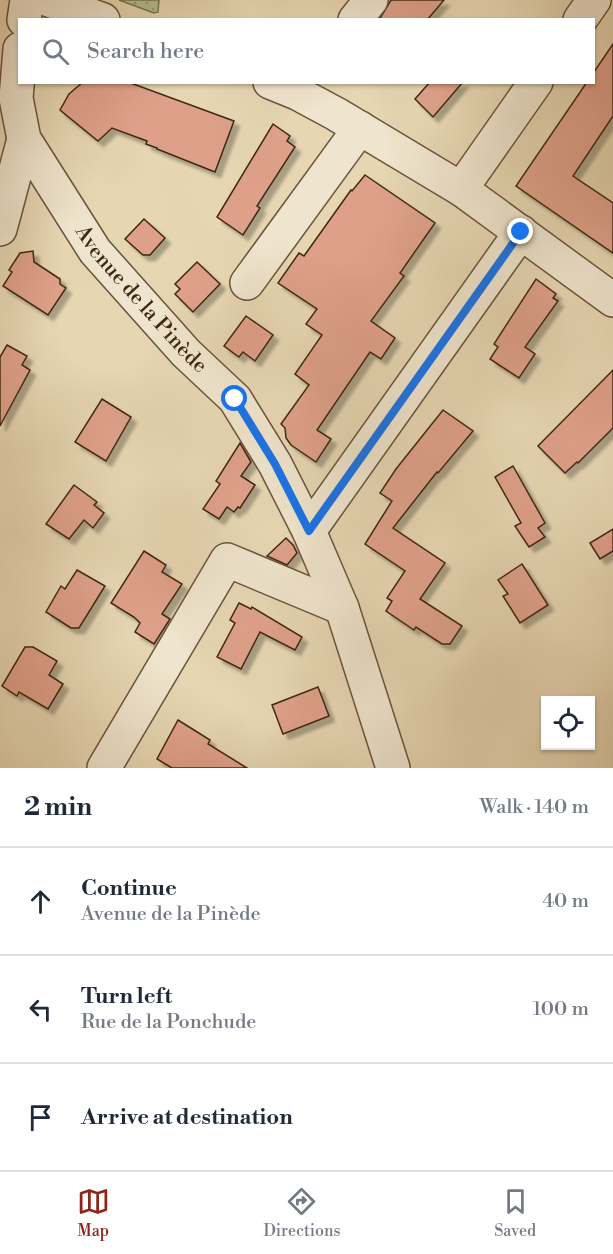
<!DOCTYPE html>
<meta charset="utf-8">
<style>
body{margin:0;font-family:"Libre Bodoni",serif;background:#f2f2f3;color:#1f2937}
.controls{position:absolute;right:18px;bottom:18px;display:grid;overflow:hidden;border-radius:0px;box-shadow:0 2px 4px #0004}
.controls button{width:54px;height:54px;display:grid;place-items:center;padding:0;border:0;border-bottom:2px solid #e0e1e3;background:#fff;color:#1f2937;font:30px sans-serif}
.stop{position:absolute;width:18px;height:18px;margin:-14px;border:4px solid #1a73e8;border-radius:50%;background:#fff}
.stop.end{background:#1a73e8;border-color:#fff;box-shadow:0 2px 6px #0008}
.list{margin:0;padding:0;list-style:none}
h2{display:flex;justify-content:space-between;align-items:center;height:78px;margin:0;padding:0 24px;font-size:26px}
h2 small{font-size:20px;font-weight:400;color:#747a83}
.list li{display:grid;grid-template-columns:39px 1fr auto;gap:18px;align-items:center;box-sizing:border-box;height:108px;padding:0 24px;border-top:2px solid #e0e1e3}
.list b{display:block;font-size:22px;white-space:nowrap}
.list p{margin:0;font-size:20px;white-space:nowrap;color:#747a83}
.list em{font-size:20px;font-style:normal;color:#747a83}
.icon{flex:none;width:33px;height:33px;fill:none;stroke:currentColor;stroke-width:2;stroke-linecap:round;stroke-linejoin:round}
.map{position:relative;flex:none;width:613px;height:768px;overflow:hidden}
.search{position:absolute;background:#fff;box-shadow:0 2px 4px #0004;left:18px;right:18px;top:18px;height:66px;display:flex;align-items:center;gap:15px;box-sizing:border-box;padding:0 21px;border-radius:0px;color:#747a83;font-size:22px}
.sheet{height:402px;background:#fff}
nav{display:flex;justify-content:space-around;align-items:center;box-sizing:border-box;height:84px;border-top:2px solid #e0e1e3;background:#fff;font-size:16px;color:#747a83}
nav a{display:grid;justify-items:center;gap:3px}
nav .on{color:#8f2418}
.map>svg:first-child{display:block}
.park{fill:url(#park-dots);stroke:#787350;stroke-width:1.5}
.building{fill:#dea089;stroke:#3f2812;stroke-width:1.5;filter:url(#shadow)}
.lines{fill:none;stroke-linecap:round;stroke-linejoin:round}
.minor-casing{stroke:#69543a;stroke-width:36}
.minor{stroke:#efe4cd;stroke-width:33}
.route{stroke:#1a73e8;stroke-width:8}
.labels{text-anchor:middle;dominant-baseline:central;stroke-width:5;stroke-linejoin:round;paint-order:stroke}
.street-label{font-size:21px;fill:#3f2812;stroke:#efe4cd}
</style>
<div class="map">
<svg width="613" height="768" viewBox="0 0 613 768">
<defs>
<pattern id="park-dots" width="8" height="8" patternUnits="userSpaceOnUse" patternTransform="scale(1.5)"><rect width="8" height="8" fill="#b2be8e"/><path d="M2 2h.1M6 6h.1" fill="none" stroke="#929a73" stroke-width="1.8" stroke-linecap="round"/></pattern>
<filter id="shadow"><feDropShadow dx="5.5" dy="5.5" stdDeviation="1.5" flood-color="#0004"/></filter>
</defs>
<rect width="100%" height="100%" fill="#e6d6b2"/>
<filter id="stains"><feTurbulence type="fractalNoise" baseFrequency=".00333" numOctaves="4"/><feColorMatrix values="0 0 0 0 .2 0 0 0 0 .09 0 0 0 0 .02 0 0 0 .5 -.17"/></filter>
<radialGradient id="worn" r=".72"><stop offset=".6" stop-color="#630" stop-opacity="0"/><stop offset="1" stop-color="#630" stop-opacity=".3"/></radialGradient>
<polygon class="park" points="119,0 159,0 158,12 154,13"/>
<g class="building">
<polygon points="391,0 444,0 427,20 379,20"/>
<polygon points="613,44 613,116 573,176 613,203 613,253 516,186 587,82 594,82 594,72"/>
<polygon points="83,82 128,82 234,121 215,172 157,149 157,148 146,144 147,141 112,128 98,141 60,110 69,94"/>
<polygon points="430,82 463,82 433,117 415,99"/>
<polygon points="273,124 290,136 287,141 295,147 257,206 260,208 243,235 217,217"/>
<polygon points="365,175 435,223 400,273 404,276 371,321 395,338 381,359 370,352 317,430 331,439 316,462 291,445 286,438 285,428 281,424 309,385 295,374 322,335 306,324 317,309 278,283 299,253 304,256 351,190 352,191"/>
<polygon points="144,219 165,238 150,255 143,255 125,239"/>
<polygon points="33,251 34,262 60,279 60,284 66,288 48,315 3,286 12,272 9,270 20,253"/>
<polygon points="197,262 220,284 193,312 175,294 180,289 175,284"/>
<polygon points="536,279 556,294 553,298 558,301 525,347 535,354 519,378 490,359 498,347 494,344"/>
<polygon points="246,316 273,335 255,361 243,352 239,357 224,346"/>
<polygon points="7,345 27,356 22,365 30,370 0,426 0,357"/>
<polygon points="613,370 613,428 578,463 577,462 565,473 538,446"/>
<polygon points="102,399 131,417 106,461 75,442"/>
<polygon points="443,410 473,431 438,473 437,472 393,528 445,563 420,599 462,626 450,644 442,644 416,627 414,630 386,611 392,601 387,598 405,571 365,544 392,501 380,493 396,469"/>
<polygon points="240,443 251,462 241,476 255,485 240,508 238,507 234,512 227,507 219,519 203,509 220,484 216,481"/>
<polygon points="513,466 545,523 538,528 545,537 529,547 515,526 521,523 495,477"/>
<polygon points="74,485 97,502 94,505 104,513 93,528 84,520 69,539 46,524"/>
<polygon points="613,529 613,551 600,559 590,543"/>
<polygon points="286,538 293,545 297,553 287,565 267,556"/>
<polygon points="144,551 166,565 162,572 182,584 162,614 170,619 154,644 135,632 140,623 134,617 111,603"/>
<polygon points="522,564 548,605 520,623 503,596 508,594 498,580"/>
<polygon points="77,570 105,586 79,628 71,628 46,612 61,586 65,589"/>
<polygon points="239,603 251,609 252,607 302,637 295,650 260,632 241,669 217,657 235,623 230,620"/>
<polygon points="25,647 33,647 57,661 49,675 63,684 48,709 19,692 17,696 2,686"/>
<polygon points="318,687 329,716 283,734 272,705"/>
<polygon points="178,720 210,740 208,744 247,768 172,768 157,759"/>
</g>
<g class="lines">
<defs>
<g id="minor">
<polyline points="49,0 103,20"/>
<polyline points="24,20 27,0"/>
<polyline points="355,20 371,0"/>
<polyline points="580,20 594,0"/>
<path id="s1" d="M20 49 16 98 24 139 95 251 186 353 235 399 275 464 309 531 342 608 393 768"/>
<polyline points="270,82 297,93 336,114 461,189 613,300"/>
<polyline points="461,189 536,82"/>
<polyline points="0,229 24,139"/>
<polyline points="247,283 360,128"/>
<polyline points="309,531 521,232"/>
<polyline points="104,768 227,560 342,608"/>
</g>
</defs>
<use href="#minor" class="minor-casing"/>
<use href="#minor" class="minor"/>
</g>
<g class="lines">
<polyline class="route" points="235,399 275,464 309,531 521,232"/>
</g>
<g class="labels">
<g class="street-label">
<text stroke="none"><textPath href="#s1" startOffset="290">Avenue de la Pinède</textPath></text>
</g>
</g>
<rect width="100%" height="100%" filter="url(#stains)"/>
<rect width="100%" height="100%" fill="url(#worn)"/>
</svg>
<div class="controls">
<button><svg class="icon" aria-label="locate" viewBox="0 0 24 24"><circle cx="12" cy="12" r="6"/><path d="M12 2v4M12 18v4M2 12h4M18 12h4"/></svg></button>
</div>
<div class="stop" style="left:235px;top:399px"></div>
<div class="stop end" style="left:521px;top:232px"></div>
<div class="search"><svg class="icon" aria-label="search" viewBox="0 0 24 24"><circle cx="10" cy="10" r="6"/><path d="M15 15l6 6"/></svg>Search here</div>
</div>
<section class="sheet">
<h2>2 min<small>Walk · 140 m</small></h2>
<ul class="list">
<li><svg class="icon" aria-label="ahead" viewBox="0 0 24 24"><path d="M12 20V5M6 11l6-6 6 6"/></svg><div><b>Continue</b><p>Avenue de la Pinède</p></div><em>40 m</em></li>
<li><svg class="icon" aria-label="left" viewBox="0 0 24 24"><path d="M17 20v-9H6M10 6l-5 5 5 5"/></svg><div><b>Turn left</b><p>Rue de la Ponchude</p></div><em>100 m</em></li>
<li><svg class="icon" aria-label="arrive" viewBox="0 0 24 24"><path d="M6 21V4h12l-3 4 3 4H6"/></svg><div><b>Arrive at destination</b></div></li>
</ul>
</section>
<nav>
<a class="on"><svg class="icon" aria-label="map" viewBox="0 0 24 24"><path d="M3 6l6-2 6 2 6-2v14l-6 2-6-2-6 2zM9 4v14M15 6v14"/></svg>Map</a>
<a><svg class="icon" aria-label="directions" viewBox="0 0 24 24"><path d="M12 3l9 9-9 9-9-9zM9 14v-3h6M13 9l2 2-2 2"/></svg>Directions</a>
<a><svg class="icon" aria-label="saved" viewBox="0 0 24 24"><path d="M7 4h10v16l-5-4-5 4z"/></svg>Saved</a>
</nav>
